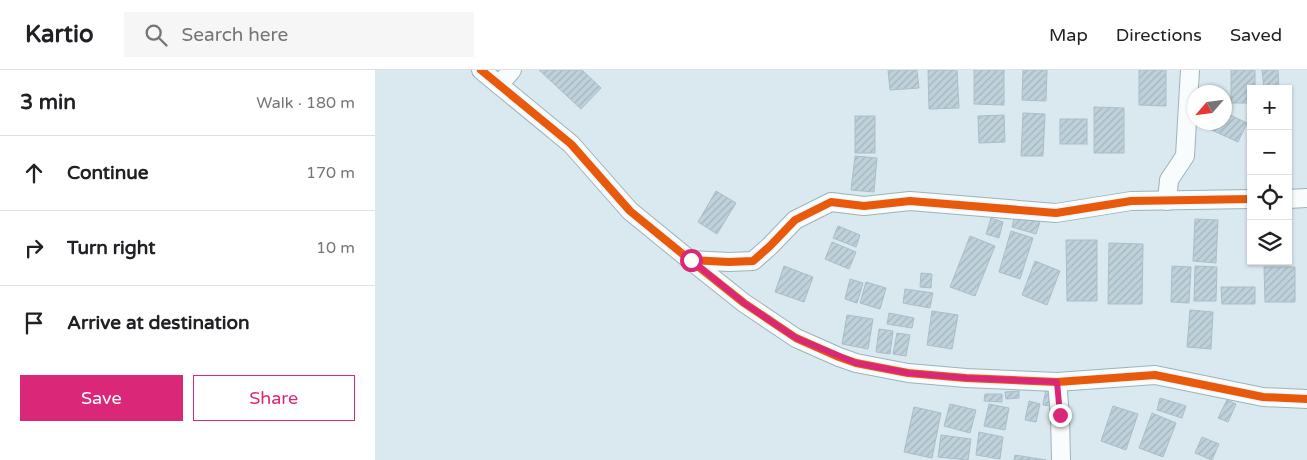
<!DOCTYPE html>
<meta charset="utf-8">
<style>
body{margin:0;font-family:"Varela Round",sans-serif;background:#f6f6f6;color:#202124}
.controls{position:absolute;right:15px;top:15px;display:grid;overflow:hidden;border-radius:0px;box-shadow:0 1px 4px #0004}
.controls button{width:45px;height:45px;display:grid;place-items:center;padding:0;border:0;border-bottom:1px solid #e0e0e0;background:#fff;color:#202124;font:25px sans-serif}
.compass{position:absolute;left:812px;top:15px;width:45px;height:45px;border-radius:50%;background:#fff;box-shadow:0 1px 4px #0004;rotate:242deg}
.stop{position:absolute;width:15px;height:15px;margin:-11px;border:4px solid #db2777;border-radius:50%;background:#fff}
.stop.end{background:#db2777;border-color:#fff;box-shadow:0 1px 5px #0008}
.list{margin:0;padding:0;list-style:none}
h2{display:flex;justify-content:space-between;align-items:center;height:65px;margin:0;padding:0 20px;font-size:21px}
h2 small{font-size:16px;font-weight:400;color:#757577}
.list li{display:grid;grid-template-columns:32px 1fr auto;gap:15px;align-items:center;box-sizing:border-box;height:75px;padding:0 20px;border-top:1px solid #e0e0e0}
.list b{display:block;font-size:19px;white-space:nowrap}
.list em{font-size:16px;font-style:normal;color:#757577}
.actions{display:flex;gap:10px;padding:15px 20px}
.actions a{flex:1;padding:11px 0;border:1px solid #db2777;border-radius:0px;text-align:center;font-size:18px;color:#db2777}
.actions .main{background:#db2777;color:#fff}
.icon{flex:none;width:28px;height:28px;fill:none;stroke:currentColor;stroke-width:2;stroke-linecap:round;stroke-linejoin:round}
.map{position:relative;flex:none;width:932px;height:390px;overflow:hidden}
header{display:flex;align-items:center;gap:30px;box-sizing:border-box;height:70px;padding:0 25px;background:#fff;border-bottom:1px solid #e0e0e0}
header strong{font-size:24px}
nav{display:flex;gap:28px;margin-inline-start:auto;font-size:18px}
.search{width:350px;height:45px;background:#f6f6f6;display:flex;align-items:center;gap:12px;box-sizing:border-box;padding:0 18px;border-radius:0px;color:#757577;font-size:19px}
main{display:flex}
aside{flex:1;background:#fff}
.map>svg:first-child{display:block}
.building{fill:url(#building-hatch);stroke:#abbec8}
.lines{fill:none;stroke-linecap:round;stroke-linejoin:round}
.street-casing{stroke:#9cb3ba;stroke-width:20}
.street{stroke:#f9fcfd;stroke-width:18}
.cycleway-casing{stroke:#e9f8fd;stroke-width:11}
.cycleway{stroke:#e8590c;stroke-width:8}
.route{stroke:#db2777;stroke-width:6}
</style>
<header>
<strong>Kartio</strong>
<div class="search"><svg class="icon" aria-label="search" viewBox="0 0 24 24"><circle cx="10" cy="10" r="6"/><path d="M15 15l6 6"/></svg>Search here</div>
<nav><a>Map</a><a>Directions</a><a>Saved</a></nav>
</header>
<main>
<aside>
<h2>3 min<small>Walk · 180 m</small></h2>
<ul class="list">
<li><svg class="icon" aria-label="ahead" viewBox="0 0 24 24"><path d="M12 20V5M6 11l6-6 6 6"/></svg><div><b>Continue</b></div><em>170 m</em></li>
<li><svg class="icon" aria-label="right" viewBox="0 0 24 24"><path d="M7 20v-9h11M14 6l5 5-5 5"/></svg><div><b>Turn right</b></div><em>10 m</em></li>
<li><svg class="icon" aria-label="arrive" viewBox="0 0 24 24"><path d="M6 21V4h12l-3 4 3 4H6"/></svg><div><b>Arrive at destination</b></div></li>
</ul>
<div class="actions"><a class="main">Save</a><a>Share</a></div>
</aside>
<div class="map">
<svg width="932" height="390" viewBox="0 0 932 390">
<defs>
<pattern id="building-hatch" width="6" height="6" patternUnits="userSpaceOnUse" patternTransform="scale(1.25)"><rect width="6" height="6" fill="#bfd2db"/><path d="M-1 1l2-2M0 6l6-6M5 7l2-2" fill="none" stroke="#a3b5bd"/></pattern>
</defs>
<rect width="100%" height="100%" fill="#d9e9ef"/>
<g class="building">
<polygon points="164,0 207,0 226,18 206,39"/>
<polygon points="513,0 542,0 544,18 515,20"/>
<polygon points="553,0 582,0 584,38 554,39"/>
<polygon points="599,0 629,0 629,35 599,34"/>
<polygon points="648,0 672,0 671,31 647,30"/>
<polygon points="764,0 791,0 791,36 764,35"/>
<polygon points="856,0 880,0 880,19 876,19 876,33 856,33"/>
<polygon points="887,0 903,0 904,19 889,19"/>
<polygon points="719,37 749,38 749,83 719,83"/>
<polygon points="849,42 872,53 863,72 828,56 830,52 849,52"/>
<polygon points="648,43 670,44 668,86 646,86"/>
<polygon points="629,45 630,72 604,73 603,46"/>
<rect x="480" y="46" width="20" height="37"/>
<rect x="685" y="49" width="27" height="25"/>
<polygon points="480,86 502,88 499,122 476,120"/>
<polygon points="341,121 361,133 342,164 323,152"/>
<polygon points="640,144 665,152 661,164 637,157"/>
<polygon points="616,148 628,152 624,168 611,164"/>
<polygon points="820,149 843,150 841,193 818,191"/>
<polygon points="463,156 485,165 481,177 458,168"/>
<polygon points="636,161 658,168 645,209 624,202"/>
<polygon points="595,166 620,176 600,226 575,217"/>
<polygon points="691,170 722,170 722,231 692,231"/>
<polygon points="457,172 481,182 474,199 450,189"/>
<polygon points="734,173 768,174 767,234 733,234"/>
<polygon points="660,191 685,201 672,235 647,225"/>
<polygon points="409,196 438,207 429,232 400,222"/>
<polygon points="797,196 816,197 814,233 796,232"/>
<polygon points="820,196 842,197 841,231 819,231"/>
<polygon points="889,197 920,197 920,232 890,232"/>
<polygon points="546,203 557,204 556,218 545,217"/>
<polygon points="475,209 488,213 482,233 470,229"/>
<polygon points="491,212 511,218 505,239 485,233"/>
<polygon points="846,217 880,217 880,234 847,234"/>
<polygon points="530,219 558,223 555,238 528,233"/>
<polygon points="815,240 838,242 836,279 812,277"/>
<polygon points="557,241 583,245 577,279 552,275"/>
<polygon points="514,243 539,248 537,258 512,254"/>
<polygon points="472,245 498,249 493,279 467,274"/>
<polygon points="504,259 518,261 515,284 501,282"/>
<polygon points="522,263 535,265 531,286 518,284"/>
<polygon points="671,319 678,321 676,336 668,335"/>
<polygon points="644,321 644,328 631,329 630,322"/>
<polygon points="610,324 627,324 627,332 609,331"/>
<polygon points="785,328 811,336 807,348 782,340"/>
<polygon points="852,330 861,334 853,352 843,348"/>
<polygon points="654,331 665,334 661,352 650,350"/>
<polygon points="575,334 601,340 595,363 569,356"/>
<polygon points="614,334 634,338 630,360 609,356"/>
<polygon points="738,336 763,344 751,380 726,371"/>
<polygon points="539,337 566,343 557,388 529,382"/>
<polygon points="777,343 801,353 788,387 764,378"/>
<polygon points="604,362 628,367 625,389 601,385"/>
<polygon points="566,365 596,369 593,390 563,387"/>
<polygon points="827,367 844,374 837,390 820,383"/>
<polygon points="640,385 671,390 639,390"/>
</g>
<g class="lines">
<defs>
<g id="street">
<polyline points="106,0 196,74 255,141 315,190 369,233 421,268 464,287 481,293 533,303 591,308 682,312 780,305 888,327 932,329"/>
<polyline points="124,15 137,0"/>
<polyline points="913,129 932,128"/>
<polyline points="792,131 794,110 810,86 815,0"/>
<polyline points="315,190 354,192 378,191 395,176 420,150 456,132 489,136 535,131 681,143 756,131 876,129"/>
<polyline points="682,312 685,345 686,390"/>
</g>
</defs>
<use href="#street" class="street-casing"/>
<use href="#street" class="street"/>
<defs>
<g id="cycleway">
<polyline points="106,0 196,74 255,141 315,190 369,233 421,268 464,287 481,293 533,303 591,308 682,312 780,305 888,327 932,329"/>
<polyline points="315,190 354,192 378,191 395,176 420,150 456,132 489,136 535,131 681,143 756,131 876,129"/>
</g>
</defs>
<use href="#cycleway" class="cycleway-casing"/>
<use href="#cycleway" class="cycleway"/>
</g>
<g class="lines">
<polyline class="route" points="316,190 369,233 421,268 481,293 533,303 591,308 682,312 685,345"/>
</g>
</svg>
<div class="controls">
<button>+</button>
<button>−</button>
<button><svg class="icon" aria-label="locate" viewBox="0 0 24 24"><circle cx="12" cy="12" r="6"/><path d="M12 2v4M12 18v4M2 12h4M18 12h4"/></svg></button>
<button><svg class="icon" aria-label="layers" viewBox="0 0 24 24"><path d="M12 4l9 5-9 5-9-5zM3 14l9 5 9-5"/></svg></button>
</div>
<svg class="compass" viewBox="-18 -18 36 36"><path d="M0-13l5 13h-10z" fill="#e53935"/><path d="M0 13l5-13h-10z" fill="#757577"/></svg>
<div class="stop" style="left:316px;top:190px"></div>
<div class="stop end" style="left:685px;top:345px"></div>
</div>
</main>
